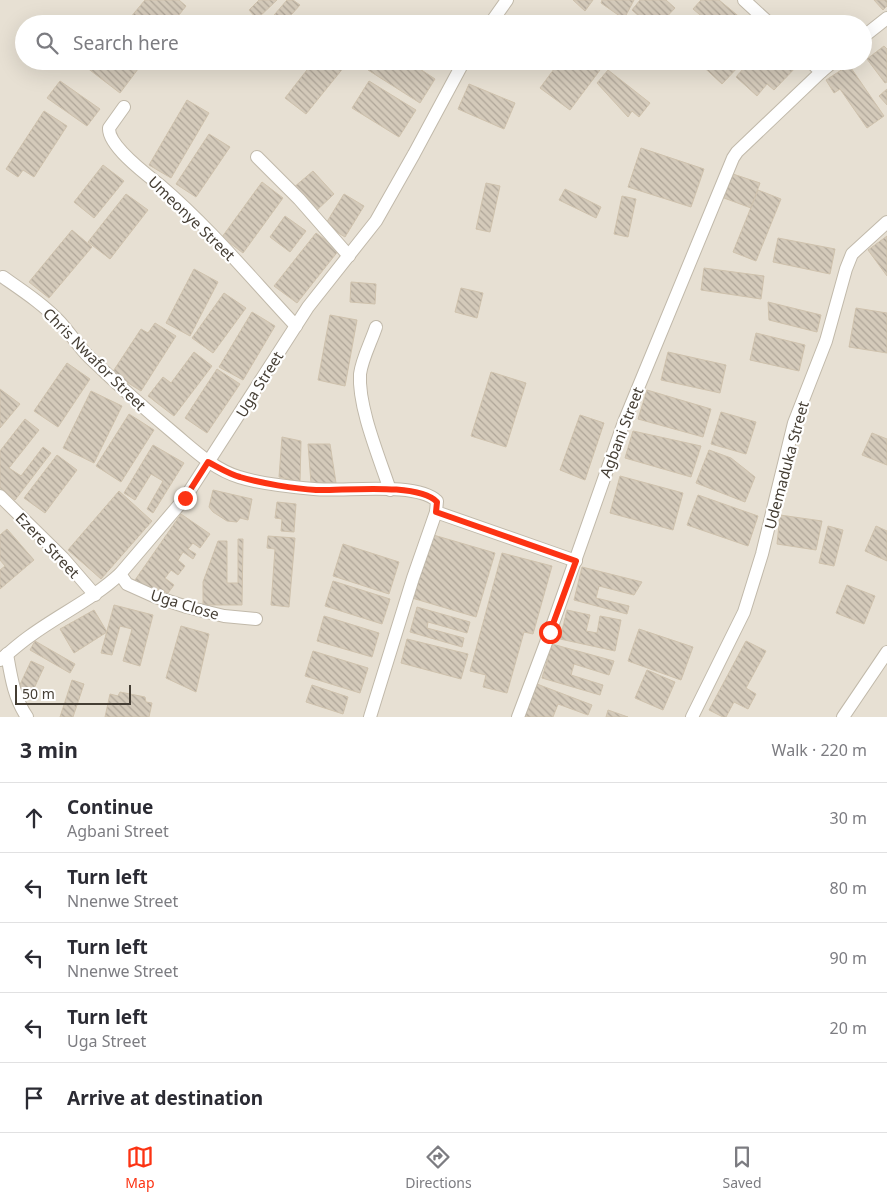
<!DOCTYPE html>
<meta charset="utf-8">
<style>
body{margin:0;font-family:"Noto Sans",sans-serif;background:#f2f2f3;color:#2b2b33}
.scale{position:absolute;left:15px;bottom:12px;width:116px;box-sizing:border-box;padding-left:5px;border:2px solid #453e34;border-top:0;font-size:14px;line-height:18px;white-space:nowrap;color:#453e34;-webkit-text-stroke:4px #fff;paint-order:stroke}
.stop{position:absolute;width:15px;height:15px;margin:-11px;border:4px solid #fc3313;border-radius:50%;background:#fff}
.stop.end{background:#fc3313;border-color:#fff;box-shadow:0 1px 5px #0008}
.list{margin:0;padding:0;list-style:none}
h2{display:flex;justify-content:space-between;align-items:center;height:65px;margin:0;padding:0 20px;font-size:21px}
h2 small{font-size:16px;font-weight:400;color:#7c7c81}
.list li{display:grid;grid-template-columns:32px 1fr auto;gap:15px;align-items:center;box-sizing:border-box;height:70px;padding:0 20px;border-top:1px solid #e1e1e2}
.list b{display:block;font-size:19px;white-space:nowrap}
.list p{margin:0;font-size:16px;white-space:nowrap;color:#7c7c81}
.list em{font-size:16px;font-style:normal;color:#7c7c81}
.icon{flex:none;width:28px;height:28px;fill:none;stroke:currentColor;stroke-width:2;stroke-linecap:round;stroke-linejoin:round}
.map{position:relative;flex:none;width:887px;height:717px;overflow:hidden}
.search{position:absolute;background:#fff;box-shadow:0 5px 20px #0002;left:15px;right:15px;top:15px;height:55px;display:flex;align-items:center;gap:12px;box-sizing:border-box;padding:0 18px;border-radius:28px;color:#7c7c81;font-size:19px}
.sheet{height:415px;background:#fff}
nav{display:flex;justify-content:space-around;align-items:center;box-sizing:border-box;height:70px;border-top:1px solid #e1e1e2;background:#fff;font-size:14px;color:#7c7c81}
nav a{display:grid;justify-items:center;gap:2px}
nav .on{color:#fc3313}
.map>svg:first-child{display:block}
.residential{fill:#e7e0d3;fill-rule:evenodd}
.building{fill:url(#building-back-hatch);stroke:#cfc2ad}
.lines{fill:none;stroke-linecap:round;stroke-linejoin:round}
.minor-casing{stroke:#c1b9aa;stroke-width:14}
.minor{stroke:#fff;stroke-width:12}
.route{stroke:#fc3313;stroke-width:6}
.labels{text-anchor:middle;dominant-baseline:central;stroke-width:4.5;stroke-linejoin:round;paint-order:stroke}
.street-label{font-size:15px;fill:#453e34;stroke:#fff}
</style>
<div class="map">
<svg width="887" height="717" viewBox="0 0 887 717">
<defs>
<pattern id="building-back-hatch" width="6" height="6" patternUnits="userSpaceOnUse" patternTransform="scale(1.25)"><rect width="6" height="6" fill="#d4caba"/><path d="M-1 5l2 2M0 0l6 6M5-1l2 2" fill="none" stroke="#aea598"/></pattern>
</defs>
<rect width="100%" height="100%" fill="#f3eee5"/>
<path class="residential" d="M0 0H887V717H0ZM24 24H863V61H24Z"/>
<g class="building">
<polygon points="145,0 179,0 186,6 172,24 125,24"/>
<polygon points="259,0 277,0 257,19 249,10"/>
<polygon points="287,0 293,0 300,5 283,24 272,24 269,21"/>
<polygon points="573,0 593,0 585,11"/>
<polygon points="602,0 634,0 624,19 601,3"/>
<polygon points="640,0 666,0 675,8 660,24 648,24 632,10"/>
<polygon points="701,0 719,0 748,24 711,24 693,9"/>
<polygon points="874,0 887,0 887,6 883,10"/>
<polygon points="884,46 887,49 887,82 885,83 867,59"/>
<polygon points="84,61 144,61 120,93 82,64"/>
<polygon points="314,61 336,61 344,67 306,114 285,98"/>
<polygon points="374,61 408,61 435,79 420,103 368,70"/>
<polygon points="560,61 596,61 603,66 570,110 540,88"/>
<polygon points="697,61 736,61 740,65 722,84"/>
<polygon points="750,61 793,61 798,65 774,90 767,84 757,96 736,77"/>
<polygon points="849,65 884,116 867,128 840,89 834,93 826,80"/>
<polygon points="608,70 650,103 639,117 632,111 628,117 597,83"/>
<polygon points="60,81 100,109 87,126 47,98"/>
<polygon points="369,81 416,110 399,137 352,108"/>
<polygon points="469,84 515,103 504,129 458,109"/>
<polygon points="887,89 887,105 879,96"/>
<polygon points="187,100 209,113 171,178 149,165"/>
<polygon points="44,111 67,126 34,177 23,170 18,177 6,169"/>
<polygon points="209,134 230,147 196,197 176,184"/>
<polygon points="641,148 704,169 691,207 628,187"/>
<polygon points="103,165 124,181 94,218 74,202"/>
<polygon points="313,171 334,194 315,212 293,188"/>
<polygon points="733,174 760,183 751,208 724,198"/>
<polygon points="262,182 283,198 243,253 222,237"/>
<polygon points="486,183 500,186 490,232 476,229"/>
<polygon points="565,189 601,207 596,218 559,200"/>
<polygon points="758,190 781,199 756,261 733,252"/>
<polygon points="126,194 148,210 110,259 88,242"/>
<polygon points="344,194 364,206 345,237 325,225"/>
<polygon points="622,196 636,199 628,237 614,234"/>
<polygon points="285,216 306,231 290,252 270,237"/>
<polygon points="72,230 92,247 49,298 29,282"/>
<polygon points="316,233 339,250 297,303 274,286"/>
<polygon points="887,236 887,276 868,250"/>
<polygon points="778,238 835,249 830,274 773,262"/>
<polygon points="704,268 764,276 761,299 701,290"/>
<polygon points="194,269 218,282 190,336 166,323"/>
<polygon points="351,282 376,284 375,304 350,302"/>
<polygon points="461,288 483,293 477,318 455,312"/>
<polygon points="224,293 246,308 213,353 192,338"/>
<polygon points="768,302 821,315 817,332 769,320"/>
<polygon points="856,308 887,313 887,353 849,347"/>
<polygon points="252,312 275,326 243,380 219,367"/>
<polygon points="330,315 357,320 345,386 318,380"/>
<polygon points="155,323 176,336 141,391 112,373 141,329 148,333"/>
<polygon points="756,333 805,345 799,371 750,360"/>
<polygon points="194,352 212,366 174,416 148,396 163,377 171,383"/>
<polygon points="668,352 726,365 720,393 661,380"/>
<polygon points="67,363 90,379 58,427 34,411"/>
<polygon points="217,369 240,384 207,433 185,418"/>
<polygon points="491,372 526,383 506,447 471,436"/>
<polygon points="0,389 20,404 0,428"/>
<polygon points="647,390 711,409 703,437 638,419"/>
<polygon points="91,391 122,406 94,463 63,448"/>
<polygon points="721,412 756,422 746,454 711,444"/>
<polygon points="129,414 154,430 121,482 96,466"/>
<polygon points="580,415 604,423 585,480 560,470"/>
<polygon points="25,419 39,430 9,468 21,476 43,447 51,453 15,500 0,488 0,451"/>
<polygon points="633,431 701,446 691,477 625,458"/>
<polygon points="872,433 887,439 887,465 862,455"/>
<polygon points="282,437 301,441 300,482 279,477"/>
<polygon points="308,444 330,444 336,483 311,483"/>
<polygon points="153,445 184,463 153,513 147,509 163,481 151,474 135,500 124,493"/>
<polygon points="709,450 731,458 755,477 745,502 696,483"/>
<polygon points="57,455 77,470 45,513 24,498"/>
<polygon points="620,476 683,493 673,530 610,513"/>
<polygon points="213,490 252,499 248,520 240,518 237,522 227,521 213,512 209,507"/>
<polygon points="119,491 152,521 101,579 68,550"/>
<polygon points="698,495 758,516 748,546 687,525"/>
<polygon points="277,502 296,504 294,532 281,531 282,519 275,518"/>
<polygon points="181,514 210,534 200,548 193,543 188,549 196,554 193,559 183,552 178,560 185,566 178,575 171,570 165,578 174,585 168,593 159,589 153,593 135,580"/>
<polygon points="780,515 822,521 816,550 777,544"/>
<polygon points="828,526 843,530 834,566 819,563"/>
<polygon points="876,526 887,531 887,561 865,551"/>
<polygon points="7,529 34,560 0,589 0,570 5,566 0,560 0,535"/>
<polygon points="430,534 495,553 476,617 412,598"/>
<polygon points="268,536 295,538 289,607 271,605 275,549 267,548"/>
<polygon points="238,539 243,539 242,605 203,605 203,582 218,541 227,541 227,583 238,583"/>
<polygon points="343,544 399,562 389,594 333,576"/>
<polygon points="502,553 552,566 533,634 524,632 507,693 483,687 486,675 470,671"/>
<polygon points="582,567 642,582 634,595 599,586 596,598 629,606 627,614 574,600"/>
<polygon points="333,581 390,599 382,624 325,606"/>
<polygon points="847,585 875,596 864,624 836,613"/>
<polygon points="114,605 153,615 140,666 123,661 132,629 120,626 112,655 101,653"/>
<polygon points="417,607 470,622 467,633 428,622 427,628 464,638 462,647 410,632"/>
<polygon points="94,610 107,632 74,653 60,629"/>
<polygon points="567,610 590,615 586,631 597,633 600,616 621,620 615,651 560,639"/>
<polygon points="324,616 379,633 372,657 317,641"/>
<polygon points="181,626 209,634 196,692 166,678"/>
<polygon points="639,629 693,647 681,680 628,661"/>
<polygon points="407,639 468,654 461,679 401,663"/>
<polygon points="35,641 75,664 70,673 30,650"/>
<polygon points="746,641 766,651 746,688 756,694 748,709 734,702 726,717 723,717 709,710"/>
<polygon points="552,644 614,661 609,675 574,664 571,675 603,685 600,695 542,678"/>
<polygon points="313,651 368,668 360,693 305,676"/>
<polygon points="31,661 44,667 30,697 17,691"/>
<polygon points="647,670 675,682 663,710 635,698"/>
<polygon points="72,680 84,684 73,717 60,717"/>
<polygon points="537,684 592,705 588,715 558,704 553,717 524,717"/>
<polygon points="312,685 348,697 343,714 306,702"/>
<polygon points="120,692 145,697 146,702 152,703 149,717 105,717 110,694 118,696"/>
<polygon points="608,710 628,717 606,717"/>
</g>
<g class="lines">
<defs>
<g id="minor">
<polyline points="744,0 770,24"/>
<polyline points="490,24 507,0"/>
<polyline points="863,37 887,18"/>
<polyline points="821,72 834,61"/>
<path d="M124 107 109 128C108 146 147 175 161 186 210 228 251 278 296 326"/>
<polyline points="257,157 299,199 349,256"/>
<path d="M3 277C23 291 43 304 60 322 70 333 78 346 89 357 117 384 146 410 176 435 195 451 215 470 239 477 261 484 291 487 314 489 343 492 416 481 437 501L436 512 576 561"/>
<path d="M376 327C371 342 362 359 360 374 358 407 379 457 390 490"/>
<polyline points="0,496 63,558 95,595"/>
<polyline points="120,574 127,584 156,597 187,607 224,616 256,619"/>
<path d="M7 654C11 677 14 698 27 717"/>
<path d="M0 660C10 652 20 643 30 636 60 614 93 599 120 574L185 498 308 307 376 221 414 154 464 61"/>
<polyline points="370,717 413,578 436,512"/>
<polyline points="518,717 550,632 624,422 733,158 737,152 821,72 810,61"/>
<polyline points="692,717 744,612 762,554 794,423 826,341 846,269 852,254 887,222"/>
<polyline points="843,717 887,652"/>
</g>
</defs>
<use href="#minor" class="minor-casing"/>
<use href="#minor" class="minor"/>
</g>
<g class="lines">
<path class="route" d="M185 498 208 462C218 467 229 474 240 477 260 483 295 489 316 490 344 491 417 482 437 502L436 512 576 561 550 632"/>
</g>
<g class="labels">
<g class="street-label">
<text transform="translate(192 218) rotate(44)">Umeonye Street</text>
<text transform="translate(95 359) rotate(45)">Chris Nwafor Street</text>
<text transform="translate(259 384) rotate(-58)">Uga Street</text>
<text transform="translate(621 432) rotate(-69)">Agbani Street</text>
<text transform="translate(786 465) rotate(-75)">Udemaduka Street</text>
<text transform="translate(48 545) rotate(46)">Ezere Street</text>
<text transform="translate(185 604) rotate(17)">Uga Close</text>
</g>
</g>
</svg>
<div class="scale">50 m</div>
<div class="stop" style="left:550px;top:632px"></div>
<div class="stop end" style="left:185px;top:498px"></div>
<div class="search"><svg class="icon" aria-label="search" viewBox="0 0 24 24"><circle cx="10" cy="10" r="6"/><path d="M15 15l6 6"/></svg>Search here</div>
</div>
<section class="sheet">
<h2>3 min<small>Walk · 220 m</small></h2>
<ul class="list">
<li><svg class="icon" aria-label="ahead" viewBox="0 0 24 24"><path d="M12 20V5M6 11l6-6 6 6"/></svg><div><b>Continue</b><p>Agbani Street</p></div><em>30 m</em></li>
<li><svg class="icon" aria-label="left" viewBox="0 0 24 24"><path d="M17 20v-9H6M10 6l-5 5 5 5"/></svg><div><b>Turn left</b><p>Nnenwe Street</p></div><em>80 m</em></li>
<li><svg class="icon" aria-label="left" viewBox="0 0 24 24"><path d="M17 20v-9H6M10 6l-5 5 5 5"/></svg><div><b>Turn left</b><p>Nnenwe Street</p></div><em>90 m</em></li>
<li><svg class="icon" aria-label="left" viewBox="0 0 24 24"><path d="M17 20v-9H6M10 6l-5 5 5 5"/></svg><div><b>Turn left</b><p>Uga Street</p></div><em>20 m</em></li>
<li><svg class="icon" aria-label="arrive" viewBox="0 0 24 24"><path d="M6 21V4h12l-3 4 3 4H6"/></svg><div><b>Arrive at destination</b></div></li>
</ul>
</section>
<nav>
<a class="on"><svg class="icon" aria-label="map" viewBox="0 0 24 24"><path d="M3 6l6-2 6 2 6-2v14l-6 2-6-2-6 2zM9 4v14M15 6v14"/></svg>Map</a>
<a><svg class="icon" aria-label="directions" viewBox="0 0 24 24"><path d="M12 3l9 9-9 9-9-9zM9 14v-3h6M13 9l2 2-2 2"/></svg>Directions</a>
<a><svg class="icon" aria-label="saved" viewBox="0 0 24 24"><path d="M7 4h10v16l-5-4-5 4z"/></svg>Saved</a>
</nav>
